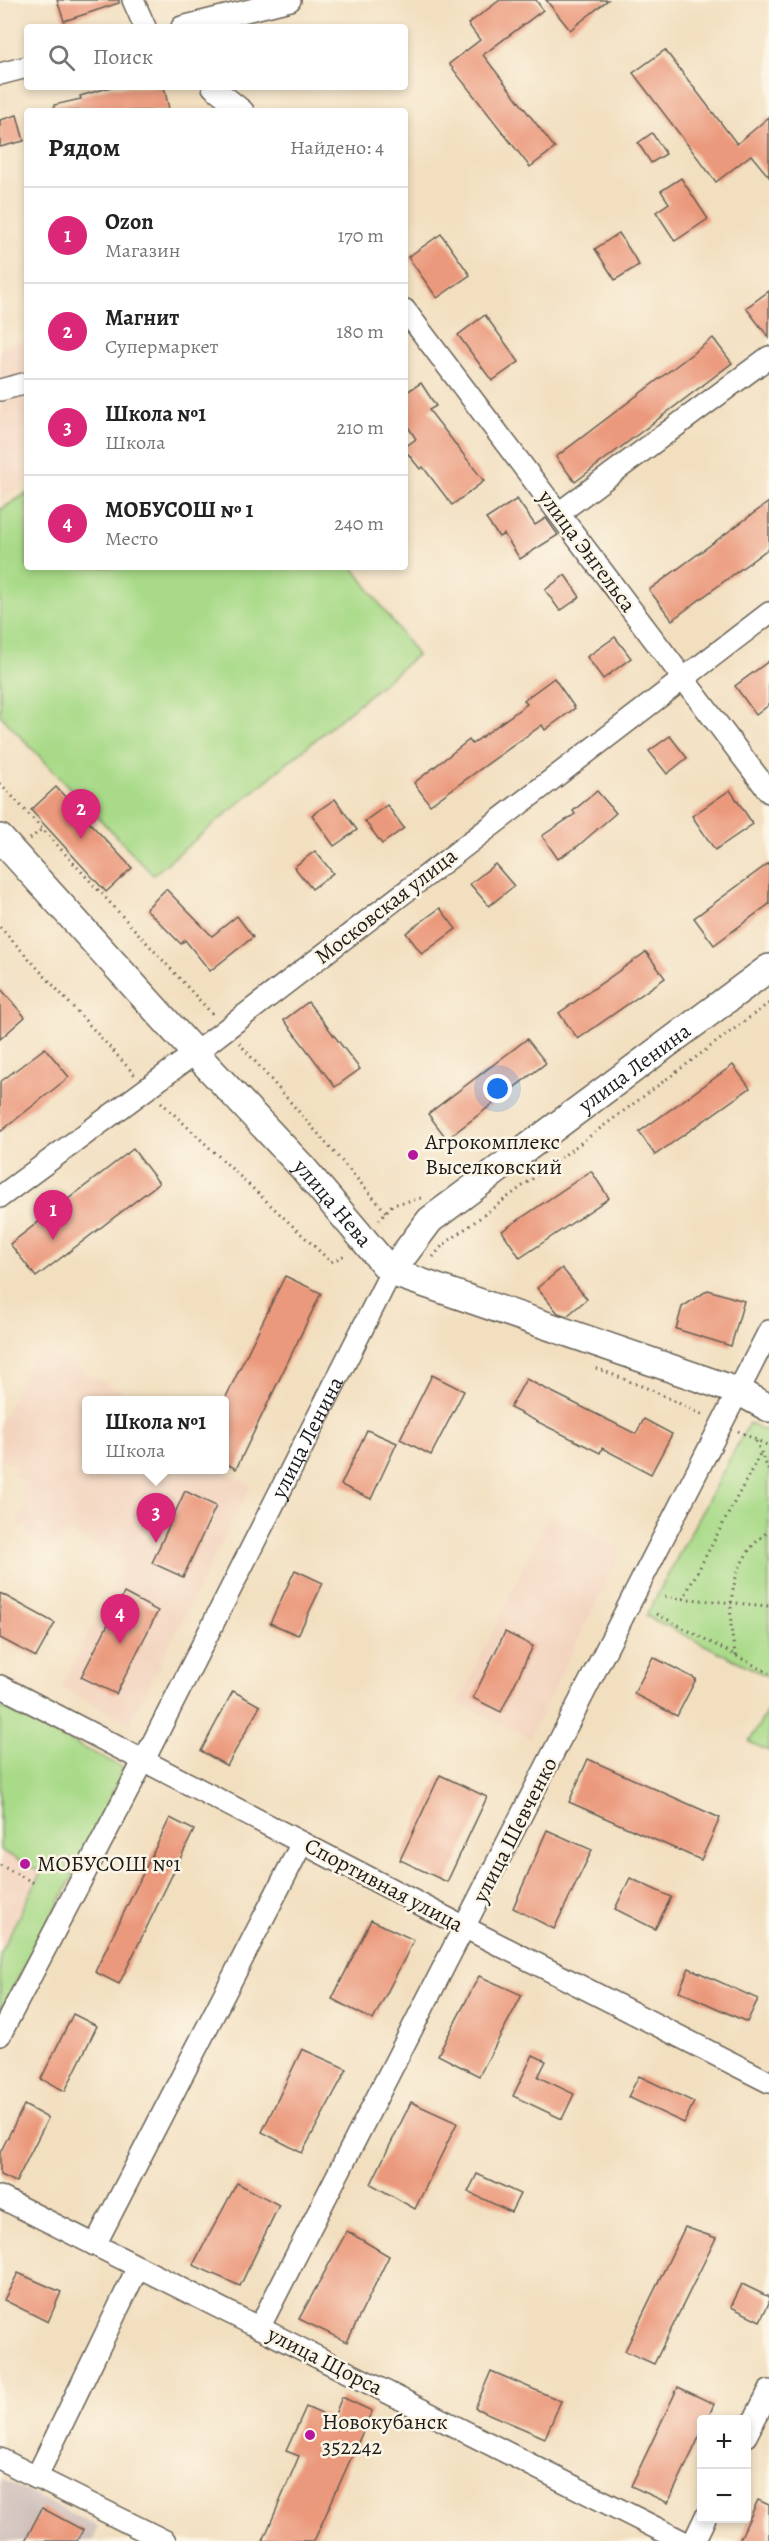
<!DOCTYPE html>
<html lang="ru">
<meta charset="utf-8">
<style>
body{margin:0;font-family:Alegreya,serif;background:#f2f2f2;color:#222}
.controls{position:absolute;right:18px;bottom:18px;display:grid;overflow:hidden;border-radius:6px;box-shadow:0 3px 9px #0003}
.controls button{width:54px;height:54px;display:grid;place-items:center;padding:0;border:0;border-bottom:2px solid #e0e0e0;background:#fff;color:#222;font:30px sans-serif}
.you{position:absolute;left:498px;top:1089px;width:21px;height:21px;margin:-15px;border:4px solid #fff;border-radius:50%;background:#1a73e8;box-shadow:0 0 0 9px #1a73e833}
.badge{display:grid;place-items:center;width:39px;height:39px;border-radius:50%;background:#db2777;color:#fff;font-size:20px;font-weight:700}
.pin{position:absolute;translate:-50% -50px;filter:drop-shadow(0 2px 3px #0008)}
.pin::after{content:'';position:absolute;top:32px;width:21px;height:18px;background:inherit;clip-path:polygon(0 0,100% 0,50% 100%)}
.popup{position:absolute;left:82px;top:1396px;width:147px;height:78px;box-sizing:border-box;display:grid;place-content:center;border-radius:6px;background:#fff;filter:drop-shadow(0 2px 4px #0005);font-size:20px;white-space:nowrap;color:#767676}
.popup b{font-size:22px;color:#222}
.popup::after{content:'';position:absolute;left:50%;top:100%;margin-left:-12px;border:12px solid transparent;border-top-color:#fff}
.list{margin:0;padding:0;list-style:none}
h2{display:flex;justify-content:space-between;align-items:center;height:78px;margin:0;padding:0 24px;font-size:26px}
h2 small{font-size:20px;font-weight:400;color:#767676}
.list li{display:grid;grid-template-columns:39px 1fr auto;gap:18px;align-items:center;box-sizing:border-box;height:96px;padding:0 24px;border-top:2px solid #e0e0e0}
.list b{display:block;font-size:22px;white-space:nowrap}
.list p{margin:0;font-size:20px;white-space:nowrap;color:#767676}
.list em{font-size:20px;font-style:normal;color:#767676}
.icon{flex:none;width:33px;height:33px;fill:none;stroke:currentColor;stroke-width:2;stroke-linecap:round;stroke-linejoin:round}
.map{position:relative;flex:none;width:769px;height:2541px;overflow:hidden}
.search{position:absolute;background:#fff;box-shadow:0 3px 9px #0003;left:24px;top:24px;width:384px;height:66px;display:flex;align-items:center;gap:15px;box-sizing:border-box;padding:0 21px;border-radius:6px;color:#767676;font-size:22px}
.panel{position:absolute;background:#fff;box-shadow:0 3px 9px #0003;left:24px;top:108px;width:384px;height:462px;border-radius:6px}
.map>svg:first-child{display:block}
.built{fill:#f3d4bf}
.industrial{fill:#cfc0bb}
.green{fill:#a8da88;stroke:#627b52;stroke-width:1.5}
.building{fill:#eb997c}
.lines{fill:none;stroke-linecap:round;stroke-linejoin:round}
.minor-casing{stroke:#676055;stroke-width:24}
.major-casing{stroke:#676055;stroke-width:30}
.path{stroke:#676055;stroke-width:3;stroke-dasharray:1.5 4.5;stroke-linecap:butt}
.minor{stroke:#fff;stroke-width:21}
.major{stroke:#fff;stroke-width:27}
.poi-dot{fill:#b5179e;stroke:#fcf5e5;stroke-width:2}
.labels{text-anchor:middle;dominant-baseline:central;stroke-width:5;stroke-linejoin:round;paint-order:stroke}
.street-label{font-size:22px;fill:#1c1c1c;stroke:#fcf5e5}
.poi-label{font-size:22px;fill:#1c1c1c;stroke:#fcf5e5;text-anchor:start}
</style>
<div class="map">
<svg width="769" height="2541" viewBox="0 0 769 2541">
<rect width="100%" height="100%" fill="#fcf5e5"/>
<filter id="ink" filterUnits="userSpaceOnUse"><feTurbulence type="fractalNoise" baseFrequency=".0167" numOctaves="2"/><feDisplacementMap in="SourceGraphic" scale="12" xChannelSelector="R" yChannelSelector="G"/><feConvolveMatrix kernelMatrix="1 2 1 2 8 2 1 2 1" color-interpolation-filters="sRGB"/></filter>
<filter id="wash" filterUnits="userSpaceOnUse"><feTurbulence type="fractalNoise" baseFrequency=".008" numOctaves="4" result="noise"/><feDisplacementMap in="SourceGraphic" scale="24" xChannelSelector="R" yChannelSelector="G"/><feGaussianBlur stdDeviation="1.35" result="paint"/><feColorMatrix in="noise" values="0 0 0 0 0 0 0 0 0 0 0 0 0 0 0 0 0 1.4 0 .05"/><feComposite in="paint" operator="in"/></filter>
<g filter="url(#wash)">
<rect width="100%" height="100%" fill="#f2dfc0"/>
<g class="built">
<polygon points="27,340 27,482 0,499 0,347"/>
<polygon points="38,1349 140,1400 87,1400 87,1470 221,1470 251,1485 130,1723 61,1688 125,1561 66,1531 55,1550 24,1535 28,1528 17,1523 28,1502 20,1498 27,1483 12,1475 16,1466 0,1458 0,1423"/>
<polygon points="549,1514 622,1549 530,1738 458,1703"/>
<polygon points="0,1713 102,1764 0,1963"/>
</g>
<polygon class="industrial" points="0,2478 98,2527 93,2541 0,2541"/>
<g class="green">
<polygon points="27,493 27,567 353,567 417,655 153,875 0,715 0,510"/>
<polygon points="749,1423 769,1433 769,1677 646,1616"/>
<polygon points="0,1706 124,1768 68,1886 0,2012 0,1953 41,1872 0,1850"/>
<polygon points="769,1708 769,1751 749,1742"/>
</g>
<g id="blocks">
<g class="building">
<polygon points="57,0 119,0 119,3 64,21"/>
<polygon points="500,0 536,0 543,10 483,55 555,148 530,167 449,64 480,40 468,24"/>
<polygon points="546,0 608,0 570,30"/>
<polygon points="665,50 737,144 769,117 769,177 751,155 716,182 633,73"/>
<polygon points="111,87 164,87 169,109 161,111 54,111 54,105 81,99 80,96"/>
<polygon points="17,115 24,141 0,147 0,120"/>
<polygon points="652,133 666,154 651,163 638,143"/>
<polygon points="681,178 708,219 675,241 656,212 669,203 661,191"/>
<polygon points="619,233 639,265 615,280 595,249"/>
<polygon points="441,234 470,275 437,298 408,257"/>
<polygon points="769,291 769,338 746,308"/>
<polygon points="485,315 519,362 492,381 458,335"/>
<polygon points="713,338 732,363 575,482 556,457"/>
<polygon points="421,383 436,406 429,410 484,481 452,505 423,467 420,469 405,450 405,447 416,439 405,422 405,393"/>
<polygon points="517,499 535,525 546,518 558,535 520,559 504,534 499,537 486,519"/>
<polygon points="769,502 769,548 672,620 649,590"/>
<polygon points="565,575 580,597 560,611 545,590"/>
<polygon points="615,637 631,658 603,679 587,657"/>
<polygon points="769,661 769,705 756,715 735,686"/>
<polygon points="554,678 575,708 545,730 542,725 430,805 414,783 469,740 472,744 527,704 524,700"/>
<polygon points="670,736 687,758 667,774 649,751"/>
<polygon points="56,787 132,868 106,892 31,810"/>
<polygon points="730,790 753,824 715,850 692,816"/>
<polygon points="597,791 616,813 578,846 558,859 542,836 575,814 573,811"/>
<polygon points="335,799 357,830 334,846 312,815"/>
<polygon points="387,805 404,828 382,844 365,821"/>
<polygon points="315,851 333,873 312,889 294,867"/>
<polygon points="769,863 769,904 714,945 694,918"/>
<polygon points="495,864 514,886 489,906 470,884"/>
<polygon points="166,889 212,936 237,916 253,937 210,971 185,940 181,944 146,909"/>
<polygon points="440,908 456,929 422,954 406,933"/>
<polygon points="646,952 665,978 578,1039 559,1013"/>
<polygon points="0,988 25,1017 0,1039"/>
<polygon points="308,1002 360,1069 335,1087 284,1020"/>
<polygon points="527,1039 546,1063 447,1139 428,1114"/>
<polygon points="45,1048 69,1077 0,1132 0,1082"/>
<polygon points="733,1065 750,1088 655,1155 639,1132"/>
<polygon points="133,1149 159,1183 36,1277 10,1244"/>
<polygon points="591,1171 609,1198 520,1258 502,1231"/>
<polygon points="562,1268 587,1299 567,1316 558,1313 537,1288"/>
<polygon points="285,1276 321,1293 236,1469 225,1463 225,1399"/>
<polygon points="708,1290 744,1301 731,1346 676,1329 682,1307"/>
<polygon points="432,1375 464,1391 431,1455 400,1439"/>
<polygon points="526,1379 636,1434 644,1419 672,1434 651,1474 602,1448 600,1453 510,1408"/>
<polygon points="367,1430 397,1443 371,1499 341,1485"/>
<polygon points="185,1491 216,1506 183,1577 152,1563"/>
<polygon points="295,1570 323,1583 298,1635 270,1623"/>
<polygon points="0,1593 55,1623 36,1657 0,1638"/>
<polygon points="124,1593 158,1611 116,1694 81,1677"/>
<polygon points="505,1632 533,1646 501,1712 473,1698"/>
<polygon points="653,1657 696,1679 677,1716 634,1694"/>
<polygon points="233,1691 260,1706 227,1766 201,1751"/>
<polygon points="588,1759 720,1818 701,1860 569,1802"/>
<polygon points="440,1775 487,1797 447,1882 400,1860"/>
<polygon points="170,1818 194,1830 119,1984 95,1972"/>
<polygon points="547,1830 592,1850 554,1929 513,1908"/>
<polygon points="630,1878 671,1897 655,1929 615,1909"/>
<polygon points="371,1920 414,1940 373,2020 332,1999"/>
<polygon points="689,1968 758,1999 747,2022 679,1991"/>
<polygon points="479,1976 522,1995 479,2076 438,2055"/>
<polygon points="73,2014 97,2026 65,2091 41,2079"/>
<polygon points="302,2049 347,2069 302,2153 262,2132"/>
<polygon points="533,2055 546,2061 538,2077 574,2094 562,2119 513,2096"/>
<polygon points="639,2076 694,2102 684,2123 628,2097"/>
<polygon points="411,2102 457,2123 415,2209 371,2184"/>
<polygon points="24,2105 48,2118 16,2182 0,2175 0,2153"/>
<polygon points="477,2174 520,2194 511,2212 468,2192"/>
<polygon points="237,2183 279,2205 240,2286 193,2265"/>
<polygon points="685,2227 716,2238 654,2364 625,2351"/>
<polygon points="347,2231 389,2256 347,2342 299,2319"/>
<polygon points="18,2273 61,2292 48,2322 4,2300"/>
<polygon points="742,2284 769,2297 769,2303 760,2321 731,2307"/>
<polygon points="491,2371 561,2401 545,2438 475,2408"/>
<polygon points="678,2387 714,2404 707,2420 702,2420 702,2431 668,2503 631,2486"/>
<polygon points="342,2397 372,2411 314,2541 263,2541 299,2456 286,2451 306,2407 333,2419"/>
<polygon points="758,2500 769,2505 769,2541 739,2541"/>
<polygon points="42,2508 83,2530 77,2541 25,2541"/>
</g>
</g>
</g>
<g filter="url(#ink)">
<use href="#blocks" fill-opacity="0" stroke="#676055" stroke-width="1.5"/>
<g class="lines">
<defs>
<g id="minor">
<polyline points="133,0 145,27"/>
<polyline points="182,27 290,0"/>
<polyline points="0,74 27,67"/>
<polyline points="213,87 243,111"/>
<polyline points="405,310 769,792"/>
<polyline points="0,390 27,383"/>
<polyline points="559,513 769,357"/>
<polyline points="0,1197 195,1053 769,613"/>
<polyline points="0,1686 464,1927 769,2082"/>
<path id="s1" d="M0 2035 144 1760 391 1272"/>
<polyline points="0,2197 682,2541"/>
<polyline points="95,2245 302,1843"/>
<polyline points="259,2328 769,1331"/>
<polyline points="746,2436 769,2391"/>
<polyline points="0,2459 165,2541"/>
<polyline points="36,2478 138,2267"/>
<polyline points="694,2541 705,2518"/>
</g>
<g id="major">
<path id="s2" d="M0 838 195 1053 303 1168 391 1272 740 1392 769 1408"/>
<path id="s3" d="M391 1272 430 1220 769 968"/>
</g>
</defs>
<use href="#minor" class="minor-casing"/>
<use href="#major" class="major-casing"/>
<g class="path">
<polyline points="0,783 214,1016"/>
<polyline points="30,839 42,829"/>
<polyline points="0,927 135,1075"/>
<polyline points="239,1043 386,1212"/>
<polyline points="161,1102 331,1262 347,1254"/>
<polyline points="379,1220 392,1205 421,1198"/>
<polyline points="433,1257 442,1246 769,1003"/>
<polyline points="596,1368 654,1391 705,1416"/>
<polyline points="738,1431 769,1446"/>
<polyline points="756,1441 769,1471"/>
<polyline points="665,1597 769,1606"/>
<polyline points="683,1599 761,1452"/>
<polyline points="657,1614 769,1673"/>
<path d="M736 1656C725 1613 729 1559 769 1531"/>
<polyline points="0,1865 36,1884"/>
</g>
<use href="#minor" class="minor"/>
<use href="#major" class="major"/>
</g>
</g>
<g class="poi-dot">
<circle cx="413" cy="1155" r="6"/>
<circle cx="25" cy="1864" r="6"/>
<circle cx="310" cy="2435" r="6"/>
</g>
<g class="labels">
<g class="street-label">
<text transform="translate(587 551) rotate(53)">улица Энгельса</text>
<text transform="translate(386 906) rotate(-38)">Московская улица</text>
<text stroke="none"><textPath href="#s3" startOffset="320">улица Ленина</textPath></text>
<text stroke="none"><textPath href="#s2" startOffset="494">улица Нева</textPath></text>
<text stroke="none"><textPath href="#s1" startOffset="672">улица Ленина</textPath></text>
<text transform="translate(515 1830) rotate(-63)">улица Шевченко</text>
<text transform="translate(384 1885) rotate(28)">Спортивная улица</text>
<text transform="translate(325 2361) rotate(27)">улица Щорса</text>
</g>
<g class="poi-label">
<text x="425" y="1142">Агрокомплекс<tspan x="425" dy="25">Выселковский</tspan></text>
<text x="37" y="1864">МОБУСОШ №1</text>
<text x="322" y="2422">Новокубанск<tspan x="322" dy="25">352242</tspan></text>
</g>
</g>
</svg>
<div class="controls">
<button>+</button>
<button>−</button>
</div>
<div class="you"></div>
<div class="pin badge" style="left:53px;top:1240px">1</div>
<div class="pin badge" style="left:81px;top:839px">2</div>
<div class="pin badge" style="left:156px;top:1543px">3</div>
<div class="popup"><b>Школа №1</b>Школа</div>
<div class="pin badge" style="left:120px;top:1644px">4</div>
<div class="search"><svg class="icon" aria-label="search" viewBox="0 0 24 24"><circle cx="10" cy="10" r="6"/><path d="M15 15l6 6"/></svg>Поиск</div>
<section class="panel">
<h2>Рядом<small>Найдено: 4</small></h2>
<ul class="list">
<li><span class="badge">1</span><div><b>Ozon</b><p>Магазин</p></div><em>170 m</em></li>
<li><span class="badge">2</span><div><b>Магнит</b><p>Супермаркет</p></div><em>180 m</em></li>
<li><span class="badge">3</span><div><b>Школа №1</b><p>Школа</p></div><em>210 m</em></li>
<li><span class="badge">4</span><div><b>МОБУСОШ № 1</b><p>Место</p></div><em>240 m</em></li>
</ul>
</section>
</div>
